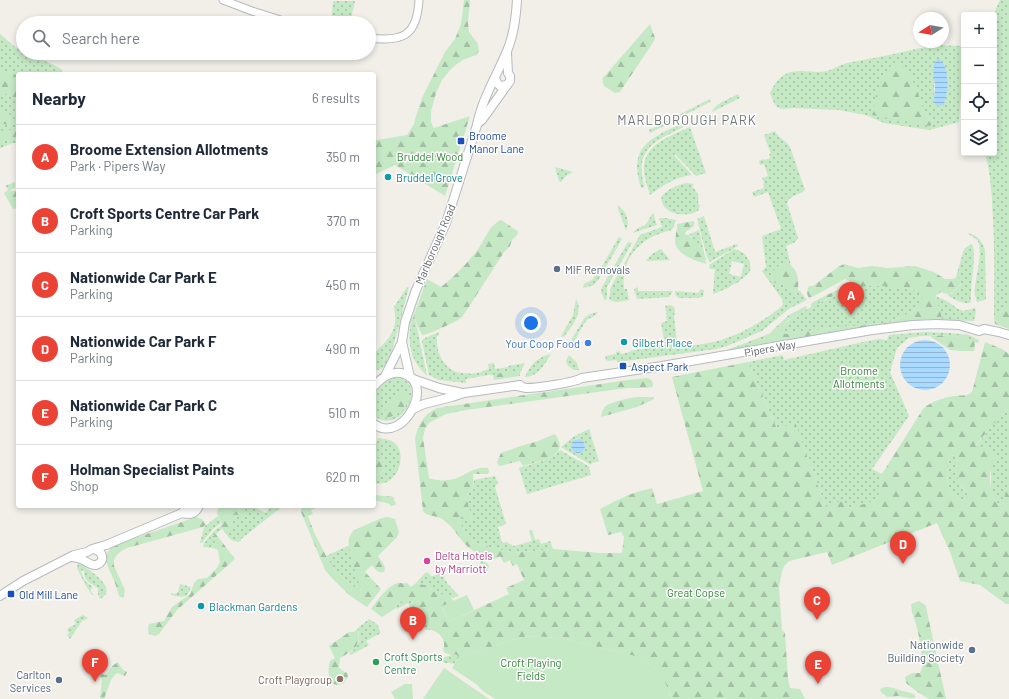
<!DOCTYPE html>
<meta charset="utf-8">
<style>
body{margin:0;font-family:Barlow,sans-serif;background:#f2f2f3;color:#1f2937}
.controls{position:absolute;right:12px;top:12px;display:grid;overflow:hidden;border-radius:4px;box-shadow:0 2px 6px #0003}
.controls button{width:36px;height:36px;display:grid;place-items:center;padding:0;border:0;border-bottom:1px solid #e0e1e3;background:#fff;color:#1f2937;font:20px sans-serif}
.compass{position:absolute;left:913px;top:12px;width:36px;height:36px;border-radius:50%;background:#fff;box-shadow:0 2px 6px #0003;rotate:259deg}
.you{position:absolute;left:531px;top:323px;width:14px;height:14px;margin:-10px;border:3px solid #fff;border-radius:50%;background:#1a73e8;box-shadow:0 0 0 6px #1a73e833}
.badge{display:grid;place-items:center;width:26px;height:26px;border-radius:50%;background:#ea4335;color:#fff;font-size:13px;font-weight:700}
.pin{position:absolute;translate:-50% -33px;filter:drop-shadow(0 1px 2px #0008)}
.pin::after{content:'';position:absolute;top:21px;width:14px;height:12px;background:inherit;clip-path:polygon(0 0,100% 0,50% 100%)}
.list{margin:0;padding:0;list-style:none}
h2{display:flex;justify-content:space-between;align-items:center;height:52px;margin:0;padding:0 16px;font-size:17px}
h2 small{font-size:13px;font-weight:400;color:#747a83}
.list li{display:grid;grid-template-columns:26px 1fr auto;gap:12px;align-items:center;box-sizing:border-box;height:64px;padding:0 16px;border-top:1px solid #e0e1e3}
.list b{display:block;font-size:15px;white-space:nowrap}
.list p{margin:0;font-size:13px;white-space:nowrap;color:#747a83}
.list em{font-size:13px;font-style:normal;color:#747a83}
.icon{flex:none;width:22px;height:22px;fill:none;stroke:currentColor;stroke-width:2;stroke-linecap:round;stroke-linejoin:round}
.map{position:relative;flex:none;width:1009px;height:699px;overflow:hidden}
.search{position:absolute;background:#fff;box-shadow:0 2px 6px #0003;left:16px;top:16px;width:360px;height:44px;display:flex;align-items:center;gap:10px;box-sizing:border-box;padding:0 14px;border-radius:22px;color:#747a83;font-size:15px}
.panel{position:absolute;background:#fff;box-shadow:0 2px 6px #0003;left:16px;top:72px;width:360px;height:436px;border-radius:4px}
.map>svg:first-child{display:block}
.grass{fill:url(#grass-dots);fill-rule:evenodd}
.forest{fill:url(#forest-firs);fill-rule:evenodd}
.park{fill:#c5e8c5}
.water{fill:url(#water-rules)}
.lines{fill:none;stroke-linecap:round;stroke-linejoin:round}
.tertiary-casing{stroke:#b5b8bc;stroke-width:9}
.secondary-casing{stroke:#b6babf;stroke-width:10}
.tertiary{stroke:#fff;stroke-width:7}
.secondary{stroke:#fff;stroke-width:8}
.transit-dot{fill:#1a4fb4;stroke:#fff;stroke-width:1.5}
.culture-dot{fill:#0f9aa8;stroke:#fff;stroke-width:1.5}
.service-dot{fill:#5c6f8a;stroke:#fff;stroke-width:1.5}
.shop-dot{fill:#3f7fe0;stroke:#fff;stroke-width:1.5}
.hotel-dot{fill:#d1479c;stroke:#fff;stroke-width:1.5}
.leisure-dot{fill:#2e9e5b;stroke:#fff;stroke-width:1.5}
.education-dot{fill:#8d6e63;stroke:#fff;stroke-width:1.5}
.labels{text-anchor:middle;dominant-baseline:central;stroke-width:3;stroke-linejoin:round;paint-order:stroke}
.transit-label{font-size:11px;fill:#164399;stroke:#fff;text-anchor:start}
.park-label{font-size:11px;fill:#348238;stroke:#fff}
.culture-label{font-size:11px;fill:#0d838f;stroke:#fff;text-anchor:start}
.street-label{font-size:11px;fill:#5f6368;stroke:#fff}
.service-label{font-size:11px;fill:#4e5e75;stroke:#fff;text-anchor:end}
.shop-label{font-size:11px;fill:#366cbe;stroke:#fff;text-anchor:end}
.hotel-label{font-size:11px;fill:#b23c85;stroke:#fff;text-anchor:start}
.leisure-label{font-size:11px;fill:#27864d;stroke:#fff;text-anchor:start}
.education-label{font-size:11px;fill:#785e54;stroke:#fff;text-anchor:end}
.quarter-label{font-size:13px;letter-spacing:1px;fill:#70757a;stroke:#fff}
</style>
<div class="map">
<svg width="1009" height="699" viewBox="0 0 1009 699">
<defs>
<pattern id="grass-dots" width="8" height="8" patternUnits="userSpaceOnUse"><rect width="8" height="8" fill="#c5e8c5"/><path d="M2 2h.1M6 6h.1" fill="none" stroke="#a3c0a4" stroke-width="1.8" stroke-linecap="round"/></pattern>
<pattern id="forest-firs" width="22" height="20" patternUnits="userSpaceOnUse"><rect width="22" height="20" fill="#c5e8c5"/><path d="M5 1l3.5 6h-7zM16 11l3.5 6h-7z" fill="#a3c0a4"/></pattern>
<pattern id="water-rules" width="6" height="5" patternUnits="userSpaceOnUse"><rect width="6" height="5" fill="#aadaff"/><path d="M0 2.5h6" fill="none" stroke="#8eb4d2"/></pattern>
</defs>
<rect width="100%" height="100%" fill="#f1efe8"/>
<g class="grass">
<path d="M1000 0H1009V309H1007L999 312 994 318C994 286 995 253 993 220 992 197 991 175 985 153H994V15H993Z"/>
<polygon points="333,1 355,1 350,23 331,23"/>
<polygon points="0,34 15,47 23,51 23,53 28,53 60,68 64,74 18,74 18,143 13,143 0,148"/>
<path d="M934 45 964 46V74L960 104 959 122 929 130 884 123 866 115 839 110 794 108 782 109 777 107 773 101 770 93C774 84 780 76 788 73 801 68 814 74 827 71 834 69 840 65 847 63 861 60 875 58 889 55 904 52 919 48 934 45ZM934 65 948 76 947 86 944 105 934 95C935 84 933 75 934 65ZM881 84 917 89 924 113 933 122Z"/>
<path d="M738 94 740 98 712 112C715 103 730 99 738 94Z"/>
<polygon points="710,99 711,101 710,102 650,133 649,130"/>
<path d="M682 123H687L690 124C660 139 632 146 645 187L641 188C628 146 650 139 682 123Z"/>
<path d="M690 127 706 173 696 176 675 154 674 155 692 175C676 177 663 185 650 195 648 187 644 179 644 171 642 145 670 136 690 127Z"/>
<path d="M775 131C778 138 786 140 790 147L805 190 803 192C797 195 789 196 787 203L798 238C796 243 791 244 786 246L791 265 787 262 780 265 771 273 773 281 785 285 789 289 795 292 798 291H800L807 300 790 308 762 331 727 346 716 349 618 362 616 360 608 361 606 360 605 356 616 354V352L620 351V353L622 354 630 352V351L652 347V345L660 344V346L665 345 661 323 667 321 666 316H667L665 306 670 305 674 307 675 310 674 317 677 342 685 341 686 346C695 345 705 344 714 342 738 336 762 322 781 307L783 304 782 299 762 271 766 267 762 236 781 229 768 192 754 197 752 192 764 188 763 184 764 183 762 178 768 176 764 164 760 165 759 161 764 159 765 160 770 158 769 154H771L764 135Z"/>
<polygon points="555,167 573,172 567,175 561,182 559,181"/>
<path d="M686 183 694 184 692 187C699 192 699 197 698 204L700 205 698 211C688 217 666 216 662 202 661 199 661 196 664 194 669 188 679 185 686 183Z"/>
<path d="M617 205C627 211 630 221 626 231Z"/>
<path d="M653 213 657 225 633 233C636 228 640 228 645 225 649 222 649 217 653 213Z"/>
<polygon points="704,216 715,252 737,244 738,246 710,262 709,261 707,257 697,219"/>
<path d="M659 218H665L676 220 672 230C643 236 620 256 624 289H627L629 300 617 302 609 300 611 287 640 235 662 227Z"/>
<polygon points="699,230 706,261 691,236 688,235"/>
<path d="M967 233C977 235 982 240 985 250L986 298 985 300 977 302C975 297 974 292 975 287 976 276 984 249 977 240 974 237 970 235 967 233Z"/>
<polygon points="619,237 622,239 599,279 594,285 583,288 584,284 592,280 601,268"/>
<polygon points="628,242 632,243 607,287 607,298 605,301 601,292 602,287"/>
<path d="M971 244 973 246C976 264 970 283 971 301L970 303C961 304 954 299 947 295L952 294 961 284 958 278 956 277 964 249Z"/>
<polygon points="661,249 670,260 646,261 652,254"/>
<path d="M734 249C746 252 752 260 750 272L736 284 735 283 728 288 713 294 715 269H710L709 265ZM732 261 744 264 741 277 729 274Z"/>
<path d="M859 286C877 286 902 284 919 292L923 301 921 308 890 322 858 326 840 327 785 334 782 327C790 318 802 312 813 306 828 299 842 291 859 286Z"/>
<path d="M407 287H409L391 355 384 367 378 370 374 369V354C389 338 399 331 394 307Z"/>
<polygon points="638,287 638,291 673,291 669,297 637,299 634,289"/>
<path d="M700 289 704 290 703 297 695 298H678C676 296 675 294 675 291L699 293Z"/>
<path d="M935 296 947 301 958 309 963 311 975 308 976 311 974 321 941 320C943 312 936 304 935 296Z"/>
<path d="M576 299C584 312 572 326 564 337L561 336 573 315Z"/>
<path d="M598 312C595 317 591 317 587 320 582 326 577 337 573 344L570 342 585 317 590 314Z"/>
<path d="M414 314 427 376C413 363 408 349 410 329 410 324 411 318 414 314Z"/>
<path d="M439 332 438 336H437C435 356 448 376 469 373L470 374 482 372V371L489 369 488 364 494 363 495 369 508 367V366L525 363 520 373 512 372H506L494 375H488L466 379V383L439 380 429 375 422 341 423 339Z"/>
<path d="M925 332 950 333 969 335 979 340 978 343 975 342 972 340 951 335 921 336 909 338 897 348 890 372 909 416 872 469 882 474C880 483 881 493 876 501L848 508 826 507 810 465 795 423 777 429 748 362 783 355 784 360 863 342 879 339 887 340 889 335Z"/>
<polygon points="771,333 766,338 758,341 756,343 757,345 722,352"/>
<path d="M551 354C544 365 539 376 525 377 530 365 537 357 551 354Z"/>
<polygon points="569,355 577,363 579,370 574,370 568,366 566,361"/>
<path d="M396 377C430 381 402 437 374 416V393C380 386 387 379 396 377ZM404 393 406 406 394 416 390 403 397 395Z"/>
<path d="M1009 410V486C1004 491 1005 499 1002 504L998 505 995 499 991 490V470L975 447 990 428 1006 411Z"/>
<path d="M589 429 599 461 592 463 591 465 561 447 573 437ZM578 438 585 444C585 449 583 451 579 453L572 450 571 446 574 440Z"/>
<path d="M378 438C383 439 390 439 393 442 407 451 400 476 387 482 383 484 378 484 374 483V475C383 476 385 468 382 461L374 456V446L377 442Z"/>
<path d="M560 450 590 467 589 468 591 475 527 494 519 468C531 464 553 460 560 450Z"/>
<path d="M956 455C957 464 956 473 959 481 961 488 968 492 969 498L967 500 961 501 955 495 952 494 947 485 949 456Z"/>
<polygon points="495,476 498,483 495,487 506,524 498,527 502,543 506,542 514,546 532,541 529,531 532,530 535,540 539,539 541,544 550,541 553,549 513,553 474,543 463,529 458,519 459,517 464,517 467,521 471,522 472,520 468,504 467,493 474,489 474,480"/>
<path d="M240 506H254V507L266 513 270 506H283L241 539V541C233 543 230 539 226 534H227L231 528V524L233 522 228 514H245L238 509Z"/>
<polygon points="218,516 221,523 213,529 202,543 200,543 204,527"/>
<path d="M220 526 222 529 213 537 216 543 213 548 203 547 204 543C209 537 213 531 220 526Z"/>
<polygon points="350,545 352,558 361,589 360,591 335,571 326,556"/>
<polygon points="482,561 486,562 489,566 487,571 485,573 480,573 480,571 476,569 476,566 479,565 481,561"/>
<path d="M78 563C87 568 121 589 100 599L98 594V588C91 583 83 581 84 571L82 570 81 572 85 581 93 587 91 589V592L94 595H92L86 586 77 568Z"/>
<polygon points="439,571 445,578 444,579 447,582 447,583 459,596 456,597 451,598 435,592 428,586 416,583 425,573 427,572 431,576 434,576"/>
<path d="M180 584 191 587C187 600 181 597 171 595V593L175 594 178 592Z"/>
<polygon points="410,600 431,630 426,630 408,603 397,609 394,606 399,602"/>
<polygon points="83,615 85,616 88,618 82,621 70,639 67,635 69,633 67,629 76,624 74,620"/>
<path d="M369 619 377 624 381 633 366 641 369 645 351 655 350 653C360 646 359 640 358 628Z"/>
<polygon points="455,654 459,657 454,664 449,663 444,663 442,658"/>
</g>
<g class="forest">
<polygon points="464,0 470,0 468,23 469,32 478,44 479,51 476,55 463,60 457,64 451,69 442,80 436,93 431,111 431,122 434,128 470,116 445,196 395,165 374,175 374,138 377,140 407,135 414,124 416,116 422,98 445,52 455,39 461,24"/>
<polygon points="650,24 655,38 654,41 620,92 615,93 604,86 602,79"/>
<path d="M897 61 906 68 917 89 924 113 933 123 930 126 872 115C873 101 881 79 890 67 891 64 894 63 897 61Z"/>
<polygon points="0,70 12,72 18,77 18,101 0,91"/>
<path d="M0 109 12 116 14 123C9 126 5 125 0 122Z"/>
<path d="M18 128V139H9L2 142H0V131C7 129 11 131 18 128Z"/>
<polygon points="15,182 15,188 10,190 11,191 18,191 18,208 13,209 4,193 8,190 6,186 7,185"/>
<path d="M501 220 516 230 518 232 517 235 512 240 510 246 504 252 467 310C465 312 463 316 461 318 457 321 428 335 422 335L417 325 414 314 427 279 441 287C454 277 466 264 476 252 484 242 489 225 501 220Z"/>
<path d="M694 221V226L685 232 686 235H688C695 239 706 256 706 264 695 260 675 255 675 240 675 238 676 236 676 233 677 230 677 227 677 224Z"/>
<path d="M787 262C798 270 799 278 798 291L795 292C786 288 785 283 775 283L773 281 771 273 780 265Z"/>
<path d="M844 264 858 268 872 266 888 268 915 266 934 272 945 279H953L956 277H958L961 283C954 292 952 297 941 292L935 296C936 304 943 312 941 320L930 319 909 321 757 345 756 343 758 341 766 338 774 329 789 315 806 306 807 309 787 321 782 327 785 334 840 327 858 326 890 322 921 308C922 302 923 295 917 291 909 286 866 285 856 287 840 291 826 300 811 307V304L813 302 835 291 846 287 850 281 845 279 814 296 809 298C806 294 807 290 809 286H813L838 267Z"/>
<polygon points="1008,309 1009,309 1009,329 995,324 994,318 999,312"/>
<polygon points="951,335 973,340 975,342 974,351 961,351 950,350 930,336"/>
<path d="M985 342 1002 349 1009 354V410L1006 411 990 428 975 446 987 447 996 454C996 460 992 464 991 469 988 481 992 495 998 505L1002 504C1005 499 1004 491 1009 486V604H1006L980 585 960 581 950 552 937 523 832 565 827 552 789 561 784 566 782 572 779 587 782 630 785 633 788 679 790 688 800 689 805 699H672L670 693 656 669 649 663 634 656 566 639 546 637 527 636 459 657 455 654 452 655 445 653 443 650C447 641 440 632 431 630L410 600 403 603 399 602 394 606 396 608 382 617 371 609C377 601 389 583 400 583 402 583 404 584 407 583L411 587 416 583 428 586 435 592 450 597 454 601 442 607 449 622 509 594 506 588 524 580 517 564 513 566 510 560 504 563 500 556C491 562 492 558 484 555 480 553 476 553 472 550 460 542 455 527 442 519 436 515 427 517 423 511L415 439C418 425 423 415 437 408L628 380 648 378C651 380 653 381 653 385L652 387 647 388H627L612 390 466 410 446 414 438 418 429 423 425 429 423 438 429 478C436 481 447 481 454 479 466 475 475 466 488 468L489 472 488 474H473L474 489 467 493 468 504 472 520 471 522H468L464 517H459L458 519 463 529 474 543 513 553 553 549 600 553H622L624 537 621 532 608 535 600 509C607 506 612 502 618 500 629 494 640 491 652 488L657 504 703 491 672 377 748 362 777 429 795 422 810 465 826 507 833 503 844 501 848 508 876 501C881 493 880 483 882 474L923 409C931 401 943 398 954 396 961 394 966 398 972 392ZM956 455C957 464 955 473 959 481 961 487 968 492 969 498L967 500 961 501 955 495 952 494 947 485 949 456Z"/>
<polygon points="509,371 520,373 520,376 494,380 493,375"/>
<path d="M404 393 408 395C410 408 397 416 385 418L384 415V413L390 403 397 395Z"/>
<path d="M637 397H654V399L637 407 601 417C602 415 602 410 604 408 608 402 630 398 637 397Z"/>
<path d="M555 434C572 457 539 461 523 466L520 461 499 466 497 462 501 453 518 447 538 441Z"/>
<path d="M374 456C381 460 385 463 383 471L379 474 374 475Z"/>
<polygon points="374,495 394,497 394,500 396,503 395,505 390,506 390,504 374,500"/>
<polygon points="222,506 240,506 238,509 238,510 243,512 245,514 242,516 233,514 228,514 229,516 234,518 233,522 231,524 231,531 227,534 226,534 220,526 222,524 217,513 218,509"/>
<path d="M302 506H320L311 510 313 514 308 516 314 532 326 556 335 571 360 591 361 589C357 578 347 550 349 538 350 536 352 532 354 530L382 518 388 517 395 519 399 532 397 537 378 556C381 561 387 566 384 572 378 574 375 569 372 565L365 572 381 589 367 607 349 595 329 575 325 570 301 512Z"/>
<path d="M196 517 202 519 206 525 203 527 127 548C119 552 112 557 114 566L125 590 123 598 119 596C117 590 116 584 113 578 108 566 99 555 115 545Z"/>
<polygon points="216,534 235,559 177,610 159,634 155,636 149,634 148,628 149,624 164,621 172,607 190,594 194,583 198,579 207,578 217,568 220,562 218,550 213,548 216,543 212,537"/>
<polygon points="919,601 925,605 926,607 946,699 929,699 916,691 906,683 905,677 912,673 920,673 923,665 918,631 912,612 911,604"/>
<path d="M358 628C359 649 357 648 340 658L339 668 343 671 347 673 348 677 343 684 337 685 331 683C328 674 328 670 330 661L335 658 329 646 349 632H354Z"/>
<path d="M118 662 122 669 127 672 125 676 117 673 113 677 111 680 104 699H100L102 678 99 677V674L101 673 104 675 107 674C111 668 111 666 118 662Z"/>
<path d="M885 687C892 687 896 689 902 691 907 692 911 692 915 695V698H909L898 696 887 697 881 692 880 689Z"/>
</g>
<g class="park">
<polygon points="467,595 474,610 449,622 442,606"/>
<polygon points="527,636 546,637 566,639 634,656 649,663 656,669 664,679 672,699 495,699 483,691 476,684 452,668 459,657"/>
<polygon points="444,668 489,699 423,699"/>
<polygon points="405,684 412,684 413,699 395,699 391,692"/>
</g>
<g class="water">
<path d="M937 59 941 60C951 75 948 88 944 105L940 106H936L934 102 935 87 933 71 934 65Z"/>
<circle cx="925" cy="365" r="25"/>
<circle cx="578" cy="446" r="7"/>
</g>
<g class="lines">
<defs>
<g id="tertiary">
<polyline points="223,0 252,11 290,23"/>
<path d="M369 38C403 42 417 36 419 0"/>
</g>
<g id="secondary">
<polyline points="495,78 497,83 500,86 507,85 510,81 510,76 508,73 507,54"/>
<polyline points="477,124 482,120 507,85"/>
<polyline points="402,342 410,377"/>
<path d="M385 376 402 342 405 322 416 290 446 223 477 125C482 99 497 75 507 51 514 35 516 17 517 0"/>
<polyline points="413,379 439,388 462,393"/>
<path d="M374 386C381 378 390 371 401 373 438 380 403 446 374 424"/>
<path d="M517 386C520 387 523 387 526 388 537 388 573 383 582 378L656 367 872 330 913 325 936 324 959 325 979 331 984 329 999 332 1009 335"/>
<polyline points="413,409 424,404 452,397 464,393 520,385"/>
<polyline points="182,513 186,508 191,506"/>
<path d="M71 557C75 557 78 558 81 559 86 561 91 566 96 565 106 562 103 551 94 549"/>
<path d="M0 596 23 581 66 559 74 555 87 552 92 549 106 545 182 513C191 515 195 514 199 506"/>
</g>
</defs>
<use href="#tertiary" class="tertiary-casing"/>
<use href="#secondary" class="secondary-casing"/>
<use href="#tertiary" class="tertiary"/>
<use href="#secondary" class="secondary"/>
</g>
<g class="transit-dot">
<rect x="457" y="137" width="8" height="8" rx="2"/>
<rect x="619" y="362" width="8" height="8" rx="2"/>
<rect x="7" y="590" width="8" height="8" rx="2"/>
</g>
<g class="culture-dot">
<circle cx="388" cy="177" r="4"/>
<circle cx="624" cy="342" r="4"/>
<circle cx="201" cy="606" r="4"/>
</g>
<g class="service-dot">
<circle cx="557" cy="269" r="4"/>
<circle cx="972" cy="650" r="4"/>
<circle cx="59" cy="680" r="4"/>
</g>
<circle class="shop-dot" cx="588" cy="343" r="4"/>
<circle class="hotel-dot" cx="427" cy="561" r="4"/>
<circle class="leisure-dot" cx="376" cy="662" r="4"/>
<circle class="education-dot" cx="340" cy="679" r="4"/>
<g class="labels">
<g class="transit-label">
<text x="469" y="135">Broome<tspan x="469" dy="13">Manor Lane</tspan></text>
<text x="631" y="366">Aspect Park</text>
<text x="19" y="594">Old Mill Lane</text>
</g>
<g class="park-label">
<text x="430" y="156">Bruddel Wood</text>
<text x="859" y="370">Broome<tspan x="859" dy="13">Allotments</tspan></text>
<text x="696" y="592">Great Copse</text>
<text x="531" y="662">Croft Playing<tspan x="531" dy="13">Fields</tspan></text>
</g>
<g class="culture-label">
<text x="396" y="177">Bruddel Grove</text>
<text x="632" y="342">Gilbert Place</text>
<text x="209" y="606">Blackman Gardens</text>
</g>
<g class="street-label">
<text transform="translate(435 244) rotate(-67)">Marlborough Road</text>
<text transform="translate(770 348) rotate(-10)">Pipers Way</text>
</g>
<g class="service-label">
<text x="565" y="269" text-anchor="start">MIF Removals</text>
<text x="964" y="644">Nationwide<tspan x="964" dy="13">Building Society</tspan></text>
<text x="51" y="674">Carlton<tspan x="51" dy="13">Services</tspan></text>
</g>
<g class="shop-label">
<text x="580" y="343">Your Coop Food</text>
</g>
<g class="hotel-label">
<text x="435" y="555">Delta Hotels<tspan x="435" dy="13">by Marriott</tspan></text>
</g>
<g class="leisure-label">
<text x="384" y="656">Croft Sports<tspan x="384" dy="13">Centre</tspan></text>
</g>
<g class="education-label">
<text x="332" y="679">Croft Playgroup</text>
</g>
<g class="quarter-label">
<text x="687" y="120">MARLBOROUGH PARK</text>
</g>
</g>
</svg>
<div class="controls">
<button>+</button>
<button>−</button>
<button><svg class="icon" aria-label="locate" viewBox="0 0 24 24"><circle cx="12" cy="12" r="6"/><path d="M12 2v4M12 18v4M2 12h4M18 12h4"/></svg></button>
<button><svg class="icon" aria-label="layers" viewBox="0 0 24 24"><path d="M12 4l9 5-9 5-9-5zM3 14l9 5 9-5"/></svg></button>
</div>
<svg class="compass" viewBox="-18 -18 36 36"><path d="M0-13l5 13h-10z" fill="#e53935"/><path d="M0 13l5-13h-10z" fill="#747a83"/></svg>
<div class="you"></div>
<div class="pin badge" style="left:851px;top:315px">A</div>
<div class="pin badge" style="left:413px;top:640px">B</div>
<div class="pin badge" style="left:817px;top:620px">C</div>
<div class="pin badge" style="left:903px;top:564px">D</div>
<div class="pin badge" style="left:818px;top:684px">E</div>
<div class="pin badge" style="left:95px;top:682px">F</div>
<div class="search"><svg class="icon" aria-label="search" viewBox="0 0 24 24"><circle cx="10" cy="10" r="6"/><path d="M15 15l6 6"/></svg>Search here</div>
<section class="panel">
<h2>Nearby<small>6 results</small></h2>
<ul class="list">
<li><span class="badge">A</span><div><b>Broome Extension Allotments</b><p>Park · Pipers Way</p></div><em>350 m</em></li>
<li><span class="badge">B</span><div><b>Croft Sports Centre Car Park</b><p>Parking</p></div><em>370 m</em></li>
<li><span class="badge">C</span><div><b>Nationwide Car Park E</b><p>Parking</p></div><em>450 m</em></li>
<li><span class="badge">D</span><div><b>Nationwide Car Park F</b><p>Parking</p></div><em>490 m</em></li>
<li><span class="badge">E</span><div><b>Nationwide Car Park C</b><p>Parking</p></div><em>510 m</em></li>
<li><span class="badge">F</span><div><b>Holman Specialist Paints</b><p>Shop</p></div><em>620 m</em></li>
</ul>
</section>
</div>
